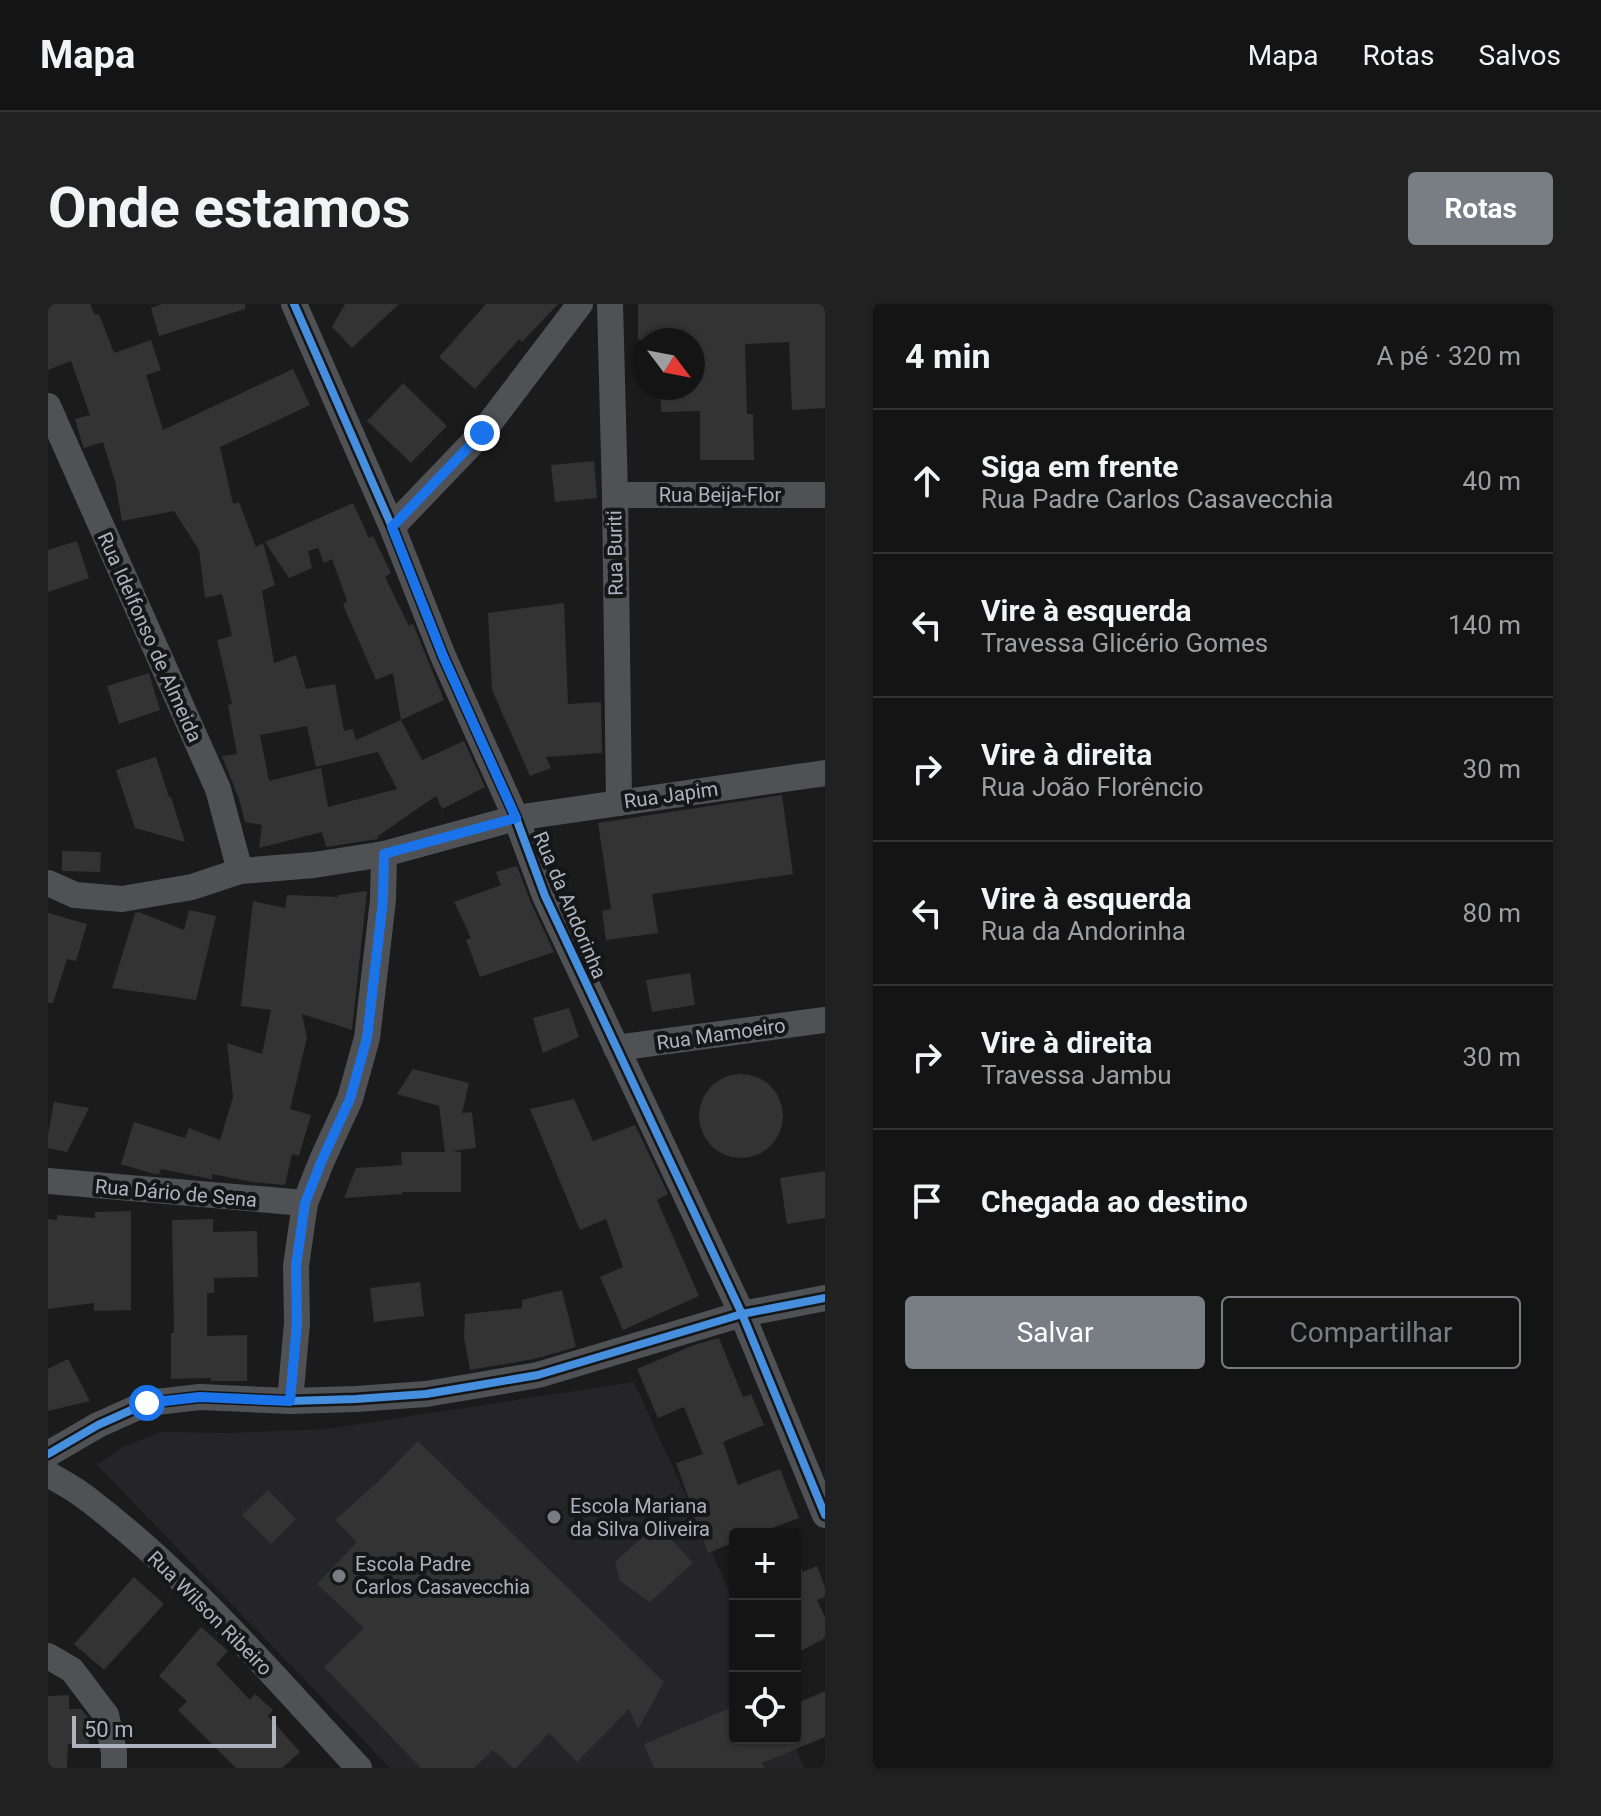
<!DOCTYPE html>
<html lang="pt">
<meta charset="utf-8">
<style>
body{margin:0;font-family:Roboto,sans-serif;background:#212122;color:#f1f3f6}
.controls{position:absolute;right:24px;bottom:24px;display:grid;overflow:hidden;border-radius:8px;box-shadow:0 2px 6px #0004}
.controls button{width:72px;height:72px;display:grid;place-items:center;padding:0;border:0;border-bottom:2px solid #333334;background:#141415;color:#f1f3f6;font:40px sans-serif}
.compass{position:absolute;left:585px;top:24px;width:72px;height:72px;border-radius:50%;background:#141415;box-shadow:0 2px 6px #0004;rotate:122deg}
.scale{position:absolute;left:24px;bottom:20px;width:204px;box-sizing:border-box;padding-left:8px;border:4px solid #acb3be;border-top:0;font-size:22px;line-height:28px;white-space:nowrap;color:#acb3be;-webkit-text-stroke:6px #151618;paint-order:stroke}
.stop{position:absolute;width:24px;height:24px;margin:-18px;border:6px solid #1a73e8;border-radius:50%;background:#fff}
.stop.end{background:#1a73e8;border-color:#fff;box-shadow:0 2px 8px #0008}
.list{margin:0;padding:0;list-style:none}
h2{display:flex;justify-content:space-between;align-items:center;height:104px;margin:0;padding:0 32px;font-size:34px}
h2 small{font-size:26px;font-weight:400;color:#9d9ea0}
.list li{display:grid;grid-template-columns:52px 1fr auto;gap:24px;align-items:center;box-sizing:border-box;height:144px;padding:0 32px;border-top:2px solid #333334}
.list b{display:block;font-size:30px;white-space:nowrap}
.list p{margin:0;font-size:26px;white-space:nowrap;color:#9d9ea0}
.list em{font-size:26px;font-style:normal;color:#9d9ea0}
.actions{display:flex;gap:16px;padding:24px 32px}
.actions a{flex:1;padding:18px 0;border:2px solid #797e85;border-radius:8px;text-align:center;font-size:28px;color:#797e85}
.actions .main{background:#797e85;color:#fff}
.icon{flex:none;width:44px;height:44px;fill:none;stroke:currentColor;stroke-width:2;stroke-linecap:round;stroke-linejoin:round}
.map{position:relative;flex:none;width:777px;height:1464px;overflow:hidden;border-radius:8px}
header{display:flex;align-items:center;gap:48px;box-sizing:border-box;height:112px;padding:0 40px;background:#141415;border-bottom:2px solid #333334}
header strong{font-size:38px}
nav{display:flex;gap:44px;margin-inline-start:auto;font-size:28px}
.intro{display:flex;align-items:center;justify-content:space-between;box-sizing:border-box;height:192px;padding:0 48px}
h1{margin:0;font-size:56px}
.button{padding:20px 36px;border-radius:8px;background:#797e85;color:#fff;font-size:28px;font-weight:700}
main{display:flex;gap:48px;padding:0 48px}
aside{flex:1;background:#141415;border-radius:8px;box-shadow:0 2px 6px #0004}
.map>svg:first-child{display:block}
.built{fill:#252528}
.building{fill:#333334;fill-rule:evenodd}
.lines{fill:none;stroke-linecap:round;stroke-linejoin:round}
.minor{stroke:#505155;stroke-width:26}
.cycleway-casing{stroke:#151618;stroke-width:13}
.cycleway{stroke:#468fdf;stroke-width:8}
.route{stroke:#1a73e8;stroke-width:10}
.poi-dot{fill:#797e85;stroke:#151618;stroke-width:3}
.labels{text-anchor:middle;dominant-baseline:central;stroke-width:8;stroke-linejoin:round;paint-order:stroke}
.street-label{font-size:20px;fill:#acb3be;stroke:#151618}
.poi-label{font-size:20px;fill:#acb3be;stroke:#151618;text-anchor:start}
</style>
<header>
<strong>Mapa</strong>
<nav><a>Mapa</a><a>Rotas</a><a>Salvos</a></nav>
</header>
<div class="intro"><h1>Onde estamos</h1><a class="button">Rotas</a></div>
<main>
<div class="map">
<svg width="777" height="1464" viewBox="0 0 777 1464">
<rect width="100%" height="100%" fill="#1b1b1c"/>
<polygon class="built" points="586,1078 687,1300 687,1434 744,1434 756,1464 342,1464 49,1161 75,1143 113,1128 181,1129 279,1125"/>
<g class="building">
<path d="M0 0H42L47 11 51 10 66 49 103 36 113 66 98 71 115 126 245 65 262 101 172 143 185 200 191 198 208 243 215 239 227 281 214 287 226 359 248 351 258 385 287 380 296 427 305 425 308 436 353 416 374 456 416 437 437 483 394 505 388 492 330 532V535L278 543 274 528 211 544 214 521 197 518 191 495 174 452 189 450 180 401 184 400 169 336 184 332 174 290 157 294 151 246 126 207 74 217 67 177 55 138 36 144 35 142 27 115 42 111 23 57 0 66ZM259 422 268 463 330 448 349 485 280 503 273 464 221 477 212 431Z"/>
<polygon points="114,0 197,0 197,5 111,32 103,4"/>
<polygon points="297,0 351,0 304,44 284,23"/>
<polygon points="438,0 510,0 474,38 471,35 427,85 391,53"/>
<polygon points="590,0 777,0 777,104 744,106 741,38 697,40 699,110 705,110 706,156 652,156 652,107 613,108 612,84 645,84 645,36 590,36"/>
<polygon points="355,79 399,122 363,159 319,117"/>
<polygon points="546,157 549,194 507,198 503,161"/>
<polygon points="305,199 321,234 325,232 343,269 337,273 361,322 365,320 396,396 353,416 345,369 328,376 295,301 299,297 284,255 276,259 270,244 260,247 264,264 241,274 217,238"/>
<polygon points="29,237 41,274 0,288 0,246"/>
<polygon points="516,299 520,400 553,398 554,449 498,453 503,464 482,472 444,386 440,309"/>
<polygon points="101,369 112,406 71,420 59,382"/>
<polygon points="108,453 121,493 123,493 137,538 87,524 68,466"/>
<polygon points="734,491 745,570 604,590 610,629 558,636 554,607 563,605 550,519"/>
<polygon points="14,547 53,548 52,568 14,567"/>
<polygon points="469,562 483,599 506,648 432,673 418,636 423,634 406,598 453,581 448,568"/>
<polygon points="319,587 304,726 254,710 259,734 242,805 263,811 251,852 244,850 237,881 204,878 164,870 164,875 163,875 113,865 111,870 106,870 73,860 86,818 137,834 141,824 172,836 185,793 179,739 214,750 223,706 193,702 205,597 237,604 239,591 290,593 290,591"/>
<polygon points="141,606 168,612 148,696 64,684 87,609 91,608 136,626"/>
<polygon points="0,609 39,620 28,657 19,655 5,699 0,699"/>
<polygon points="642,669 647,701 604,708 598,676"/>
<polygon points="521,704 531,733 495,749 485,714"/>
<polygon points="365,765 421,779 414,809 424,808 428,844 404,847 413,848 413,888 354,888 354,890 296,894 308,864 354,861 353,848 397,848 391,802 349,790"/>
<circle cx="693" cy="812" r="42"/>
<polygon points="526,795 545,837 587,821 620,890 609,896 651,992 575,1026 552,973 575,963 558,915 532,926 482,805"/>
<polygon points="6,798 41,804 19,848 0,844 0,831"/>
<polygon points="777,867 777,914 739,920 732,874"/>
<polygon points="83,907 83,1006 46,1007 46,999 0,1005 0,915 9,916 9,911 47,914 47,908"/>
<polygon points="165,915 165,928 209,927 210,973 166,974 166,989 159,989 159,1032 199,1031 199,1077 163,1077 163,1074 123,1075 123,1029 126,1029 124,916"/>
<polygon points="372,978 376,1012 326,1018 322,984"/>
<polygon points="514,986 528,1043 486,1055 422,1066 416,1033 417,1010 474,1004 474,996"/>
<polygon points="671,1034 695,1093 703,1090 716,1121 675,1138 690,1181 732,1165 751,1214 708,1230 687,1230 687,1238 660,1249 628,1159 655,1150 636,1103 610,1114 589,1065 646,1041"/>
<polygon points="20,1055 42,1097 0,1107 0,1065"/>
<polygon points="370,1137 616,1378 590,1425 581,1405 529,1458 501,1429 468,1464 465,1464 445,1446 426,1464 373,1464 276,1363 316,1324 269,1280 309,1238 287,1216 333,1175"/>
<polygon points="220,1186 248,1215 223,1240 194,1211"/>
<polygon points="609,1220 645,1259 602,1298 572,1277 567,1258"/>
<polygon points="747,1253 755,1268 769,1262 777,1283 777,1293 769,1296 777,1313 777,1334 747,1350"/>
<polygon points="86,1273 116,1300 56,1366 26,1340"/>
<polygon points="153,1323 180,1347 168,1360 202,1396 207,1390 225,1406 220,1412 252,1448 234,1464 188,1464 130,1406 139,1397 111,1372"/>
<polygon points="777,1387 777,1433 714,1459 716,1464 606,1464 596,1440 687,1402 687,1434 747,1434 747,1400"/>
<polygon points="21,1391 21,1405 33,1405 40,1414 41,1440 20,1440 19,1464 0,1464 0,1392"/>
</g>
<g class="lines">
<g class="minor">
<polyline points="246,0 344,223 395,352 468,514 497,592 694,1010 777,1211"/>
<polyline points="562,0 567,191 571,499"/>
<polyline points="0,102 170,485 192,567"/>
<polyline points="567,191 777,191"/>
<polyline points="344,223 434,129 532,0"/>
<polyline points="0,579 27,591 74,595 144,583 192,567 266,561 336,550 468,514 777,469"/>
<polyline points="568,744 777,716"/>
<polyline points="0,877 257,899"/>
<polyline points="242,1097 249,1019 248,962 257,899 274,856 302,795 319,734 335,596 336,550"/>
<polyline points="0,1150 50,1121 99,1099 152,1093 242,1097 308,1095 378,1090 426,1082 490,1071 694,1010 777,994"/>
<path d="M0 1170C14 1178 29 1186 41 1196 142 1273 225 1372 311 1464"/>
<polyline points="0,1352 24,1366 58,1411 66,1448 66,1464"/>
</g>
<defs>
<g id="cycleway">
<polyline points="246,0 344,223 395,352 468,514 497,592 694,1010 777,1211"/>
<polyline points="0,1150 50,1121 99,1099 152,1093 242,1097 308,1095 378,1090 426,1082 490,1071 694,1010 777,994"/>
</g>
</defs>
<use href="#cycleway" class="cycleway-casing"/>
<use href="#cycleway" class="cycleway"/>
</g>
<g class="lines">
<polyline class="route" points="99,1099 152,1093 242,1097 249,1019 248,962 257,899 274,856 302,795 319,734 335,596 336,550 468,514 395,352 344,223 434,129"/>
</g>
<g class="poi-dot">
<circle cx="506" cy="1213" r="8"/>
<circle cx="291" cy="1272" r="8"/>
</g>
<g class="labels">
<g class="street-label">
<text x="672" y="191">Rua Beija-Flor</text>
<text transform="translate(567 249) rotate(-91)">Rua Buriti</text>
<text transform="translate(102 333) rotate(66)">Rua Idelfonso de Almeida</text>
<text transform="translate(623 491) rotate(-8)">Rua Japim</text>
<text transform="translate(522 601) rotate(67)">Rua da Andorinha</text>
<text transform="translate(673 730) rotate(-8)">Rua Mamoeiro</text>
<text transform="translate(128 889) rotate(5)">Rua Dário de Sena</text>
<text transform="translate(162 1309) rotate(45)">Rua Wilson Ribeiro</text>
</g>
<g class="poi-label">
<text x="522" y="1202">Escola Mariana<tspan x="522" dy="23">da Silva Oliveira</tspan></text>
<text x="307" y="1260">Escola Padre<tspan x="307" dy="23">Carlos Casavecchia</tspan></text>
</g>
</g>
</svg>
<div class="controls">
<button>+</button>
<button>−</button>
<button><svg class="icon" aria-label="locate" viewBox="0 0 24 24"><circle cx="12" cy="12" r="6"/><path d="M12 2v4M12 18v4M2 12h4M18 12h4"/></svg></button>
</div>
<svg class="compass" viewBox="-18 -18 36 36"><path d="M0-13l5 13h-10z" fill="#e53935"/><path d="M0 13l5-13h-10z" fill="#9d9ea0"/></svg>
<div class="scale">50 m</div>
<div class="stop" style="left:99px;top:1099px"></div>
<div class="stop end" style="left:434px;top:129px"></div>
</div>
<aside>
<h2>4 min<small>A pé · 320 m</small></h2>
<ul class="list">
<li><svg class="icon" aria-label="ahead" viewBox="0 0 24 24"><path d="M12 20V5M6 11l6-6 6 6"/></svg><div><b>Siga em frente</b><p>Rua Padre Carlos Casavecchia</p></div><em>40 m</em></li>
<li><svg class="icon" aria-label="left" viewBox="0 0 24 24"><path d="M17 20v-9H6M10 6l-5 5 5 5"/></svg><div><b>Vire à esquerda</b><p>Travessa Glicério Gomes</p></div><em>140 m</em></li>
<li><svg class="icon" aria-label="right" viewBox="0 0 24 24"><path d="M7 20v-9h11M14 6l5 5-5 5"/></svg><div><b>Vire à direita</b><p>Rua João Florêncio</p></div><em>30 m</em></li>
<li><svg class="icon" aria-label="left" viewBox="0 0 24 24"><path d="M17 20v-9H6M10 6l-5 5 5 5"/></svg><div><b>Vire à esquerda</b><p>Rua da Andorinha</p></div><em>80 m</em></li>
<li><svg class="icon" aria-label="right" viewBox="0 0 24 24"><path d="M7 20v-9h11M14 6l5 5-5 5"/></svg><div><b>Vire à direita</b><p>Travessa Jambu</p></div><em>30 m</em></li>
<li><svg class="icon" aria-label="arrive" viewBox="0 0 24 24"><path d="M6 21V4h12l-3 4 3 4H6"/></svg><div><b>Chegada ao destino</b></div></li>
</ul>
<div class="actions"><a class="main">Salvar</a><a>Compartilhar</a></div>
</aside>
</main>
